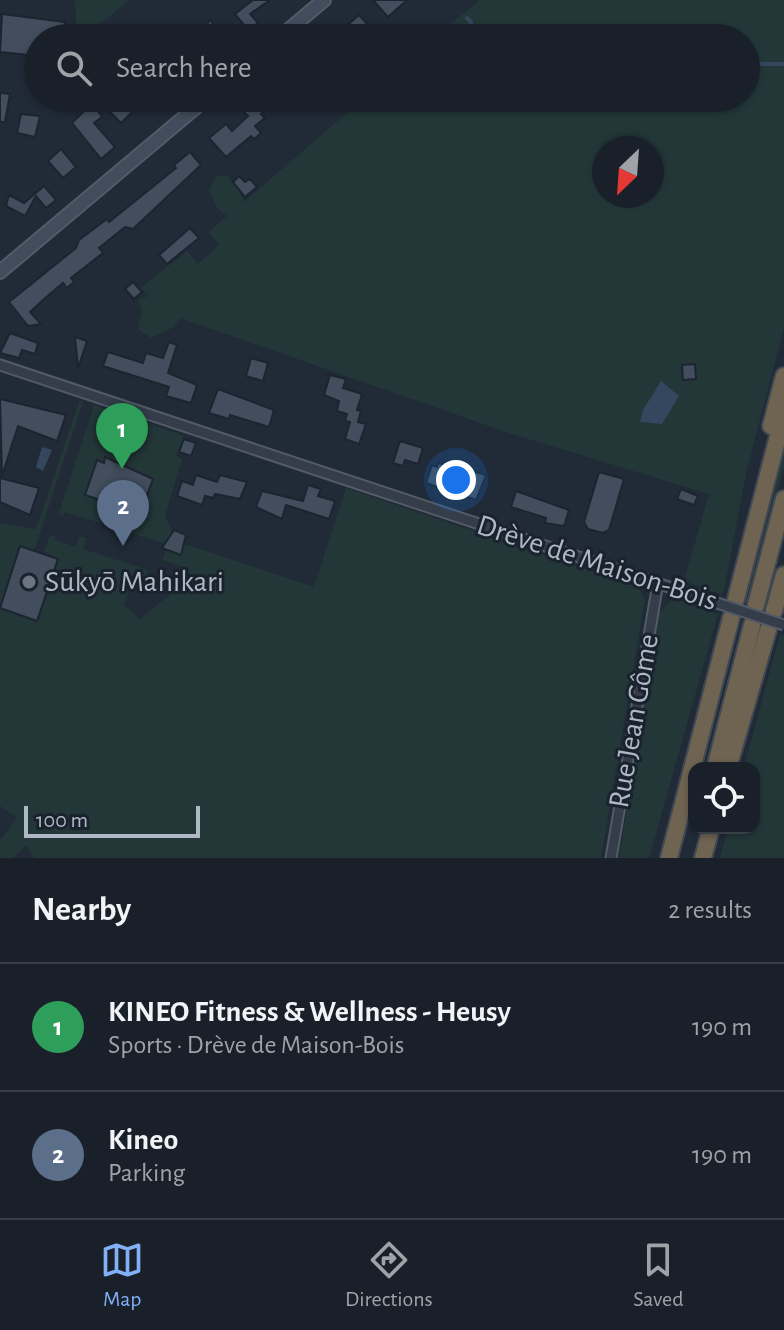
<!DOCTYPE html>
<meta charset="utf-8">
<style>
body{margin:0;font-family:"Alegreya Sans",sans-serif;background:#222832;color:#f1f3f6}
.controls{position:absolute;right:24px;bottom:24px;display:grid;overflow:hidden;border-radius:16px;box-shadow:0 2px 6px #0004}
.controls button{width:72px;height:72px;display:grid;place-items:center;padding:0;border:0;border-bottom:2px solid #373e47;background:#19202a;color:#f1f3f6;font:40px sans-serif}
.compass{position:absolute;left:592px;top:136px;width:72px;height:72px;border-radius:50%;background:#19202a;box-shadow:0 2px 6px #0004;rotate:205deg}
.scale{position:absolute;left:24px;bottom:20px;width:176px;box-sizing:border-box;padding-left:8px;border:4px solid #afb8c5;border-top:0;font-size:22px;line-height:28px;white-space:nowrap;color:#afb8c5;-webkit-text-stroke:6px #1a222d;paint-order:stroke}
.you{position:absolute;left:456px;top:480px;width:28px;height:28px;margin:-20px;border:6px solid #fff;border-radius:50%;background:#1a73e8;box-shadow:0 0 0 12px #1a73e833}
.badge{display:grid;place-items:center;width:52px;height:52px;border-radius:50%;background:#82b0f7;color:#fff;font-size:26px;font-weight:700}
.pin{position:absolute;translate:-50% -66px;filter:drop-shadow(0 2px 4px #0008)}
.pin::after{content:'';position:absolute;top:42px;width:28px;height:24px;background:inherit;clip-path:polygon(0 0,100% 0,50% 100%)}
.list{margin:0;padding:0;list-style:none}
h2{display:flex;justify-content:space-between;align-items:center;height:104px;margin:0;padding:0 32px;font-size:34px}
h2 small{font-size:26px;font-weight:400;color:#9fa3a8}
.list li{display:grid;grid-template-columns:52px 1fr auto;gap:24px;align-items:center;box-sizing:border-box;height:128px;padding:0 32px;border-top:2px solid #373e47}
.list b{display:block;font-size:30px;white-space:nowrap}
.list p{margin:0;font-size:26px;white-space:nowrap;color:#9fa3a8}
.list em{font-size:26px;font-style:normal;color:#9fa3a8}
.icon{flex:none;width:44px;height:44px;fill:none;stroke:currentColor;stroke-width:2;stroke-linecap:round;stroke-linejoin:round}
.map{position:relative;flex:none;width:784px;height:858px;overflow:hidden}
.search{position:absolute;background:#19202a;box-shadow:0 2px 6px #0004;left:24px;right:24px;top:24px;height:88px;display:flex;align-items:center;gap:20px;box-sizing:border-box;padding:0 28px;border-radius:44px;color:#9fa3a8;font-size:30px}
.sheet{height:360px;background:#19202a}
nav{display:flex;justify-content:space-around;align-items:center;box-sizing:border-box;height:112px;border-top:2px solid #373e47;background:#19202a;font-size:22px;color:#9fa3a8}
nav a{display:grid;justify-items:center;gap:4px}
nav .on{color:#82b0f7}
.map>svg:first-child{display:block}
.green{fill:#233739;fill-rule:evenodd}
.water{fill:#35465f}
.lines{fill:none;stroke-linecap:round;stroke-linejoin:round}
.stream{stroke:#35465f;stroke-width:4}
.building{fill:#424e5d;stroke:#1c242f;stroke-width:2}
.street-casing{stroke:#525b66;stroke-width:13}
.secondary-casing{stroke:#525b66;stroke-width:16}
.highway-casing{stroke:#3f4853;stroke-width:20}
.street{stroke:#343d49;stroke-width:9}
.secondary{stroke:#424c5c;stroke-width:12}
.highway{stroke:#6f6351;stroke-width:16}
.street-bridge-casing{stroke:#525b66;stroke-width:13;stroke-linecap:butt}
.street-bridge{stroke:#343d49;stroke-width:9}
.worship-dot{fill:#6b7280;stroke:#1a222d;stroke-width:3}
.labels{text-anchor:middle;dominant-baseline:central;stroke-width:6;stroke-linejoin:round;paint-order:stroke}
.street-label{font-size:30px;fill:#afb8c5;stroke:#1a222d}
.poi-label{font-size:30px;fill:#afb8c5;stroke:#1a222d;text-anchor:start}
</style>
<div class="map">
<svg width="784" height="858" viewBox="0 0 784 858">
<rect width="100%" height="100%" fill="#212b38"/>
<g class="green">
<polygon points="75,0 130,0 82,38 77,38"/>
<path d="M480 0H784V328L747 469 723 595 684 581 709 494 509 433 180 318 174 327 151 338 138 329 142 312 138 299 149 296 140 288 187 251 198 264 219 245 209 232 227 216 218 209 209 191 216 176H227L239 187 244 202 364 98H746V38H433ZM604 148H652V196H604Z"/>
<polygon points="80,400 83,402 34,551 20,547 0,606 0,523 36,529"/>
<polygon points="94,405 184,436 176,456 182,459 165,516 176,541 314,587 346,488 638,587 645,599 601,858 34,858 26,845 13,858 0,858 0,840 17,818 0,806 0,608 38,620 58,558 44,552 49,537 56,535 55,540 76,547 79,536 86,538 83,549 148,570 147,577 129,591 124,605 140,619 192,577 186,568 163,560 166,550 162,548 163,543 65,512 62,517 59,513"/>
<polygon points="784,448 784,467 749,603 744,601"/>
<polygon points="674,598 718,614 649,858 619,858 658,614"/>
<polygon points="780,634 784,635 784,858 720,858 728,828 754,828 754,768 744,768"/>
</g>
<g class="water">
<polygon points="661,381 679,396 662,424 640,422 643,410"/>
<polygon points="42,447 52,450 43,471 36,467"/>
</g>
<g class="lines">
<g class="stream">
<polyline points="467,18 471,22 470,33 476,36 519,38"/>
<polyline points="746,64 784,64"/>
</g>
</g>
<g class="building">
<polygon points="253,0 270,0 250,14 258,23 248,30 235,14"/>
<polygon points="373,0 407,0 388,17"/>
<polygon points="2,14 65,22 63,38 38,38 38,56 0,52"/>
<polygon points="359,15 370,27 358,38 352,38 343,29"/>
<polygon points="210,20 227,38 193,38 203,30"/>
<polygon points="0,93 10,94 5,122 0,122"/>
<polygon points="122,98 136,108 121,123 109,111"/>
<polygon points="260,98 269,107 261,114 265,118 255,126 261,133 254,139 251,136 226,157 209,138 226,124 232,131 248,116 244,112"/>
<polygon points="92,103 102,117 94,123 115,147 101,159 72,123"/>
<polygon points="21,114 40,116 35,137 17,133"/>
<polygon points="61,149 76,167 63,178 48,161"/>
<polygon points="190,152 201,165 133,229 125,227 99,248 103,253 71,278 74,282 67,288 63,283 43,300 30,312 41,324 28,326 9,302 76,248 79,240 107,219 109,222 176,168 174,165"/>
<polygon points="239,176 245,182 250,179 257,187 245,197 233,182"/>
<polygon points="44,186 56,200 46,208 36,196 25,216 6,206 9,195 24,203"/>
<polygon points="190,228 199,238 167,264 159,255"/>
<polygon points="133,282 142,292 134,299 125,289"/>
<polygon points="10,333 38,343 35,354 22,350 19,358 0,353"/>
<polygon points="75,337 87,341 78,368"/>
<polygon points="169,342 177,345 168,373 197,385 191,403 166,396 169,387 103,366 108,352 143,363 146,353 163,358"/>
<polygon points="251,358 268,363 263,381 246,376"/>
<polygon points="695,364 696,379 683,380 682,365"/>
<polygon points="330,375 346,379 343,388 362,394 357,410 361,411 358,422 366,424 359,444 345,439 350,422 345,421 347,414 337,411 339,401 324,395"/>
<polygon points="218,389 274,410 269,427 230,415 229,419 209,413"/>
<polygon points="0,399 66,415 57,441 18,426 2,476"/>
<polygon points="184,439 196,443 191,456 179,452"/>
<polygon points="400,441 423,448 418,464 405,460 403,466 393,463"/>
<polygon points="105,457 153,479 142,509 121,502 120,507 85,495 97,460 104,463"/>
<polygon points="438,463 451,467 461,482 465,469 486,475 476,500 426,483 432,465 437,467"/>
<polygon points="599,472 624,479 609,530 603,533 588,529 584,522"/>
<polygon points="196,475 217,482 220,475 247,482 240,499 215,494 213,498 205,496 202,505 177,496 182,481 193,485"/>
<polygon points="0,478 39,488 30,515 0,502"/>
<polygon points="308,485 321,489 318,496 335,501 329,519 286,505 282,519 256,507 262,491 303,501"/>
<polygon points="681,489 698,496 694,505 677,499"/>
<polygon points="516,491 569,510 564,526 545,523 546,518 511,507"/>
<polygon points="174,530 186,535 181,555 162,548"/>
<polygon points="20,546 58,559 37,621 0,608"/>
</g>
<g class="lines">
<defs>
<g id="street">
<polyline points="0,365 687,593"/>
<polyline points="611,858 658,583"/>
</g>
<g id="secondary">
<polyline points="279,38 324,0"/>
<polyline points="0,272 207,98"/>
</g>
<g id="highway">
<polyline points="771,426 784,376"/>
<polyline points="736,599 784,413"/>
<polyline points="756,605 784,499"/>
<polyline points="774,611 784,575"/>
<polyline points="715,768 752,625"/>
<polyline points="728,768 768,630"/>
<polyline points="669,858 731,618"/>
<polyline points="703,858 711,828"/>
</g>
</defs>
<use href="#street" class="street-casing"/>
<use href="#secondary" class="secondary-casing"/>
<use href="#highway" class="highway-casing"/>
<use href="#street" class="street"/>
<use href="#secondary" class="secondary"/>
<use href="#highway" class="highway"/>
<defs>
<polyline id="street-bridge" points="687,593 784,625"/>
</defs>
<use href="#street-bridge" class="street-bridge-casing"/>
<use href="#street-bridge" class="street-bridge"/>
</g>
<circle class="worship-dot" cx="29" cy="582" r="8"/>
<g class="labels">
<g class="street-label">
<text transform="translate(597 563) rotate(18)">Drève de Maison-Bois</text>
<text transform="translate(634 721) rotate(-80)">Rue Jean Gôme</text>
</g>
<g class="poi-label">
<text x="45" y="582">Sūkyō Mahikari</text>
</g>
</g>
</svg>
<div class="controls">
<button><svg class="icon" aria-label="locate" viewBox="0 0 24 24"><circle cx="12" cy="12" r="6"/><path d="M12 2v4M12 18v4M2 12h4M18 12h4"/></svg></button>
</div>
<svg class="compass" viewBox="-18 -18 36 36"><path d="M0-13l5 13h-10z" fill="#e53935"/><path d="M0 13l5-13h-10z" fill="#9fa3a8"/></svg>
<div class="scale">100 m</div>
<div class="you"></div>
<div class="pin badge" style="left:122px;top:469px;background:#2e9e5b">1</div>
<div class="pin badge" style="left:123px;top:546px;background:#5c6f8a">2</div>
<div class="search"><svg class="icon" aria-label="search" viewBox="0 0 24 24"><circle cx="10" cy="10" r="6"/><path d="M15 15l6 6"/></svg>Search here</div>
</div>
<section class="sheet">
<h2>Nearby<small>2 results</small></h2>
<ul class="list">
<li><span class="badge" style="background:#2e9e5b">1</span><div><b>KINEO Fitness &amp; Wellness - Heusy</b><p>Sports · Drève de Maison-Bois</p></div><em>190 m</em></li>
<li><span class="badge" style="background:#5c6f8a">2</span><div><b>Kineo</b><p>Parking</p></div><em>190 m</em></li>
</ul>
</section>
<nav>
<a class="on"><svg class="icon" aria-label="map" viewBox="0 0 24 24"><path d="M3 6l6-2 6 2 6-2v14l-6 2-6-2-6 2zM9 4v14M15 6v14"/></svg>Map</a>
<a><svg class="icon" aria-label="directions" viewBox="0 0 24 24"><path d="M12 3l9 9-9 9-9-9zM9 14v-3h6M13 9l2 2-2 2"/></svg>Directions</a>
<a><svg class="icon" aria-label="saved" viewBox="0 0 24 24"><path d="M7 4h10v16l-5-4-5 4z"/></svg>Saved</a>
</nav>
